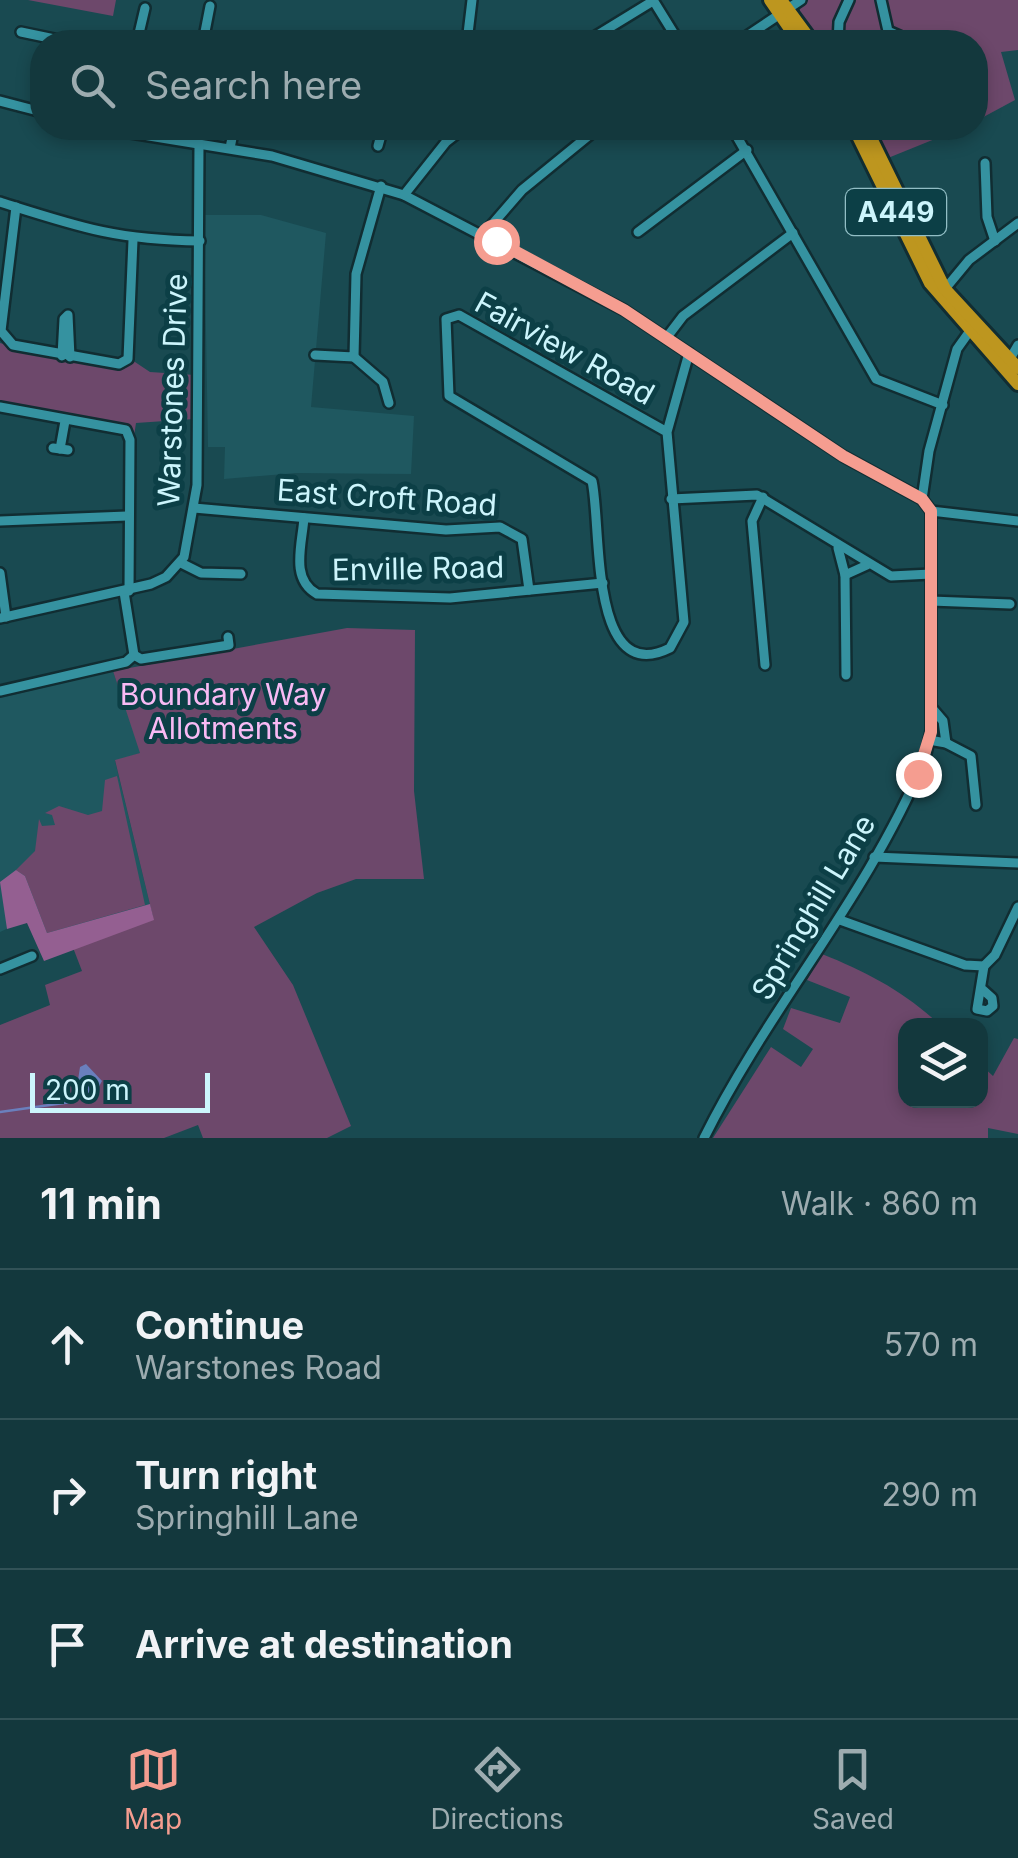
<!DOCTYPE html>
<meta charset="utf-8">
<style>
body{margin:0;font-family:Inter,sans-serif;background:#204348;color:#f1f3f6}
.controls{position:absolute;right:30px;bottom:30px;display:grid;overflow:hidden;border-radius:20px;box-shadow:0 5px 15px #0003}
.controls button{width:90px;height:90px;display:grid;place-items:center;padding:0;border:0;border-bottom:2px solid #325257;background:#13383d;color:#f1f3f6;font:50px sans-serif}
.scale{position:absolute;left:30px;bottom:25px;width:180px;box-sizing:border-box;padding-left:10px;border:5px solid #ccf5fc;border-top:0;font-size:28px;line-height:35px;white-space:nowrap;color:#ccf5fc;-webkit-text-stroke:8px #0c3f46;paint-order:stroke}
.stop{position:absolute;width:30px;height:30px;margin:-22px;border:8px solid #f59d90;border-radius:50%;background:#fff}
.stop.end{background:#f59d90;border-color:#fff;box-shadow:0 2px 10px #0008}
.list{margin:0;padding:0;list-style:none}
h2{display:flex;justify-content:space-between;align-items:center;height:130px;margin:0;padding:0 40px;font-size:42px}
h2 small{font-size:32px;font-weight:400;color:#9dacb0}
.list li{display:grid;grid-template-columns:65px 1fr auto;gap:30px;align-items:center;box-sizing:border-box;height:150px;padding:0 40px;border-top:2px solid #325257}
.list b{display:block;font-size:38px;white-space:nowrap}
.list p{margin:0;font-size:32px;white-space:nowrap;color:#9dacb0}
.list em{font-size:32px;font-style:normal;color:#9dacb0}
.icon{flex:none;width:55px;height:55px;fill:none;stroke:currentColor;stroke-width:2;stroke-linecap:round;stroke-linejoin:round}
.map{position:relative;flex:none;width:1018px;height:1138px;overflow:hidden}
.search{position:absolute;background:#13383d;box-shadow:0 5px 15px #0003;left:30px;right:30px;top:30px;height:110px;display:flex;align-items:center;gap:25px;box-sizing:border-box;padding:0 35px;border-radius:40px;color:#9dacb0;font-size:38px}
.sheet{height:580px;background:#13383d}
nav{display:flex;justify-content:space-around;align-items:center;box-sizing:border-box;height:140px;border-top:2px solid #325257;background:#13383d;font-size:28px;color:#9dacb0}
nav a{display:grid;justify-items:center;gap:5px}
nav .on{color:#f59d90}
.map>svg:first-child{display:block}
.built{fill:#1f5860}
.green{fill:#6d486b}
.forest{fill:#945f91}
.water{fill:#6a7fbd}
.lines{fill:none;stroke-linecap:round;stroke-linejoin:round}
.stream{stroke:#6a7fbd;stroke-width:2.5}
.minor-casing{stroke:#112d32;stroke-width:14}
.highway-casing{stroke:#112d32;stroke-width:18}
.minor{stroke:#3592a0;stroke-width:9}
.highway{stroke:#bd961f;stroke-width:12}
.route{stroke:#f59d90;stroke-width:12}
.labels{text-anchor:middle;dominant-baseline:central;stroke-width:10;stroke-linejoin:round;paint-order:stroke}
.shield{fill:#0c3f46;stroke:#92bec5;stroke-width:2.5}
.shield-label{font-size:28px;font-weight:bold;fill:#ccf5fc}
.street-label{font-size:30px;fill:#ccf5fc;stroke:#0c3f46}
.park-label{font-size:30px;fill:#f8baf4;stroke:#0c3f46}
</style>
<div class="map">
<svg width="1018" height="1138" viewBox="0 0 1018 1138">
<rect width="100%" height="100%" fill="#194a51"/>
<g class="built">
<polygon points="204,215 261,215 326,233 311,407 414,416 411,474 296,473 224,479 225,447 208,447"/>
<polygon points="113,671 141,753 115,761 153,917 43,955 26,920 0,932 0,698"/>
</g>
<g class="green">
<polygon points="28,0 116,0 113,16"/>
<polygon points="808,0 1018,0 1018,50 1001,52 1015,100 976,121 976,42 822,42 800,15 800,6"/>
<polygon points="872,128 962,128 888,158"/>
<polygon points="0,343 64,360 122,367 132,360 150,372 195,375 194,419 136,423 134,436 124,424 0,403"/>
<polygon points="347,628 415,630 414,791 424,879 356,879 317,893 254,927 293,985 351,1126 327,1138 203,1138 198,1125 164,1138 0,1138 0,1025 50,1005 45,985 82,971 72,945 153,917 115,760 140,753 113,671"/>
<polygon points="117,776 145,905 47,933 25,876 16,870 35,851 39,819 42,826 55,825 52,815 45,813 59,806 88,815 102,811 105,780"/>
<path d="M822 954C867 972 905 992 940 1025L906 1026V1100H980L981 1065 993 1076 1014 1038 1018 1039V1134L988 1128V1138H713L771 1047 801 1067 813 1049 783 1029 791 1008 840 1023 850 997 807 980Z"/>
</g>
<polygon class="forest" points="16,870 25,876 47,933 150,904 154,920 44,961 27,923 7,929 0,882"/>
<polygon class="water" points="86,1064 102,1081 95,1094 76,1093 80,1067"/>
<g class="lines">
<polyline class="stream" points="0,1112 71,1102 77,1095"/>
<defs>
<g id="minor">
<polyline points="653,0 679,42"/>
<polyline points="881,0 888,31 913,42"/>
<polyline points="21,32 69,42"/>
<polyline points="289,41 294,42"/>
<polyline points="137,42 145,8"/>
<polyline points="203,42 210,6"/>
<polyline points="264,42 266,37"/>
<polyline points="467,42 472,0"/>
<polyline points="586,42 653,1"/>
<polyline points="738,42 801,0"/>
<polyline points="838,42 839,22 849,0"/>
<polyline points="0,101 42,112"/>
<polyline points="100,128 272,156 404,195 624,310 843,456 922,499 931,511 1018,521"/>
<polyline points="732,128 876,379 943,405"/>
<polyline points="378,146 383,128"/>
<polyline points="230,148 234,128"/>
<polyline points="985,163 987,217 995,241"/>
<polyline points="404,195 446,142 464,128"/>
<path d="M0 202C79 227 116 240 200 241"/>
<polyline points="16,207 1,331 13,345 119,364 128,359 133,240"/>
<polyline points="638,232 747,150"/>
<polyline points="483,235 522,190 598,128"/>
<polyline points="945,289 969,260 1018,223"/>
<polyline points="667,337 683,316 793,233"/>
<polyline points="315,355 354,357 356,274 381,186"/>
<polyline points="62,356 64,319 68,315 70,357"/>
<polyline points="354,357 383,382 389,403"/>
<polyline points="1007,364 1018,345"/>
<polyline points="0,407 126,430 130,440 129,591"/>
<path d="M667 432 459 315 446 319 449 396 592 481C602 524 588 689 670 648L684 622 667 432 689 353"/>
<polyline points="53,448 68,450"/>
<polyline points="60,449 65,421"/>
<polyline points="763,497 752,521 765,665"/>
<polyline points="671,499 757,495 891,576 931,574"/>
<polyline points="922,499 929,451 957,349 972,328"/>
<polyline points="194,508 446,530 500,527 522,539 529,590"/>
<path d="M304 518C302 545 290 579 317 594L450 598 603 583"/>
<polyline points="0,521 127,516"/>
<polyline points="838,548 845,575 867,565"/>
<polyline points="181,563 201,573 241,574"/>
<polyline points="0,573 6,617"/>
<polyline points="845,575 846,675"/>
<polyline points="124,592 134,655"/>
<polyline points="931,601 1010,604"/>
<polyline points="0,618 151,584 166,577 184,557 197,485 199,144"/>
<polyline points="0,691 126,662 134,655 141,659 229,645 228,637"/>
<polyline points="931,707 943,721 946,743"/>
<polyline points="929,740 946,743 971,756 976,805"/>
<polyline points="874,857 1018,863"/>
<polyline points="840,920 965,965 984,966 995,955 1018,907"/>
<polyline points="0,969 32,956"/>
<polyline points="982,989 992,998 993,1006 987,1011 977,1009 984,966"/>
<path d="M704 1138C769 1007 869 895 925 758L931 731V511"/>
</g>
<g id="highway">
<polyline points="770,0 799,42"/>
<polyline points="781,0 812,42"/>
<polyline points="854,128 930,283 1018,384"/>
<polyline points="866,128 945,289 1018,368"/>
</g>
</defs>
<use href="#minor" class="minor-casing"/>
<use href="#highway" class="highway-casing"/>
<use href="#minor" class="minor"/>
<use href="#highway" class="highway"/>
</g>
<g class="lines">
<polyline class="route" points="496,241 624,310 843,456 922,499 931,511 931,732 918,774"/>
</g>
<g class="labels">
<rect class="shield" x="846" y="189" width="100" height="46" rx="8"/>
<g class="shield-label">
<text x="896" y="212">A449</text>
</g>
<g class="street-label">
<text transform="translate(565 348) rotate(29)">Fairview Road</text>
<text transform="translate(172 390) rotate(-88)">Warstones Drive</text>
<text transform="translate(387 497) rotate(4)">East Croft Road</text>
<text transform="translate(418 568) rotate(-1)">Enville Road</text>
<text transform="translate(813 907) rotate(-59)">Springhill Lane</text>
</g>
<g class="park-label">
<text x="223" y="694">Boundary Way<tspan x="223" dy="34">Allotments</tspan></text>
</g>
</g>
</svg>
<div class="controls">
<button><svg class="icon" aria-label="layers" viewBox="0 0 24 24"><path d="M12 4l9 5-9 5-9-5zM3 14l9 5 9-5"/></svg></button>
</div>
<div class="scale">200 m</div>
<div class="stop" style="left:496px;top:241px"></div>
<div class="stop end" style="left:918px;top:774px"></div>
<div class="search"><svg class="icon" aria-label="search" viewBox="0 0 24 24"><circle cx="10" cy="10" r="6"/><path d="M15 15l6 6"/></svg>Search here</div>
</div>
<section class="sheet">
<h2>11 min<small>Walk · 860 m</small></h2>
<ul class="list">
<li><svg class="icon" aria-label="ahead" viewBox="0 0 24 24"><path d="M12 20V5M6 11l6-6 6 6"/></svg><div><b>Continue</b><p>Warstones Road</p></div><em>570 m</em></li>
<li><svg class="icon" aria-label="right" viewBox="0 0 24 24"><path d="M7 20v-9h11M14 6l5 5-5 5"/></svg><div><b>Turn right</b><p>Springhill Lane</p></div><em>290 m</em></li>
<li><svg class="icon" aria-label="arrive" viewBox="0 0 24 24"><path d="M6 21V4h12l-3 4 3 4H6"/></svg><div><b>Arrive at destination</b></div></li>
</ul>
</section>
<nav>
<a class="on"><svg class="icon" aria-label="map" viewBox="0 0 24 24"><path d="M3 6l6-2 6 2 6-2v14l-6 2-6-2-6 2zM9 4v14M15 6v14"/></svg>Map</a>
<a><svg class="icon" aria-label="directions" viewBox="0 0 24 24"><path d="M12 3l9 9-9 9-9-9zM9 14v-3h6M13 9l2 2-2 2"/></svg>Directions</a>
<a><svg class="icon" aria-label="saved" viewBox="0 0 24 24"><path d="M7 4h10v16l-5-4-5 4z"/></svg>Saved</a>
</nav>
